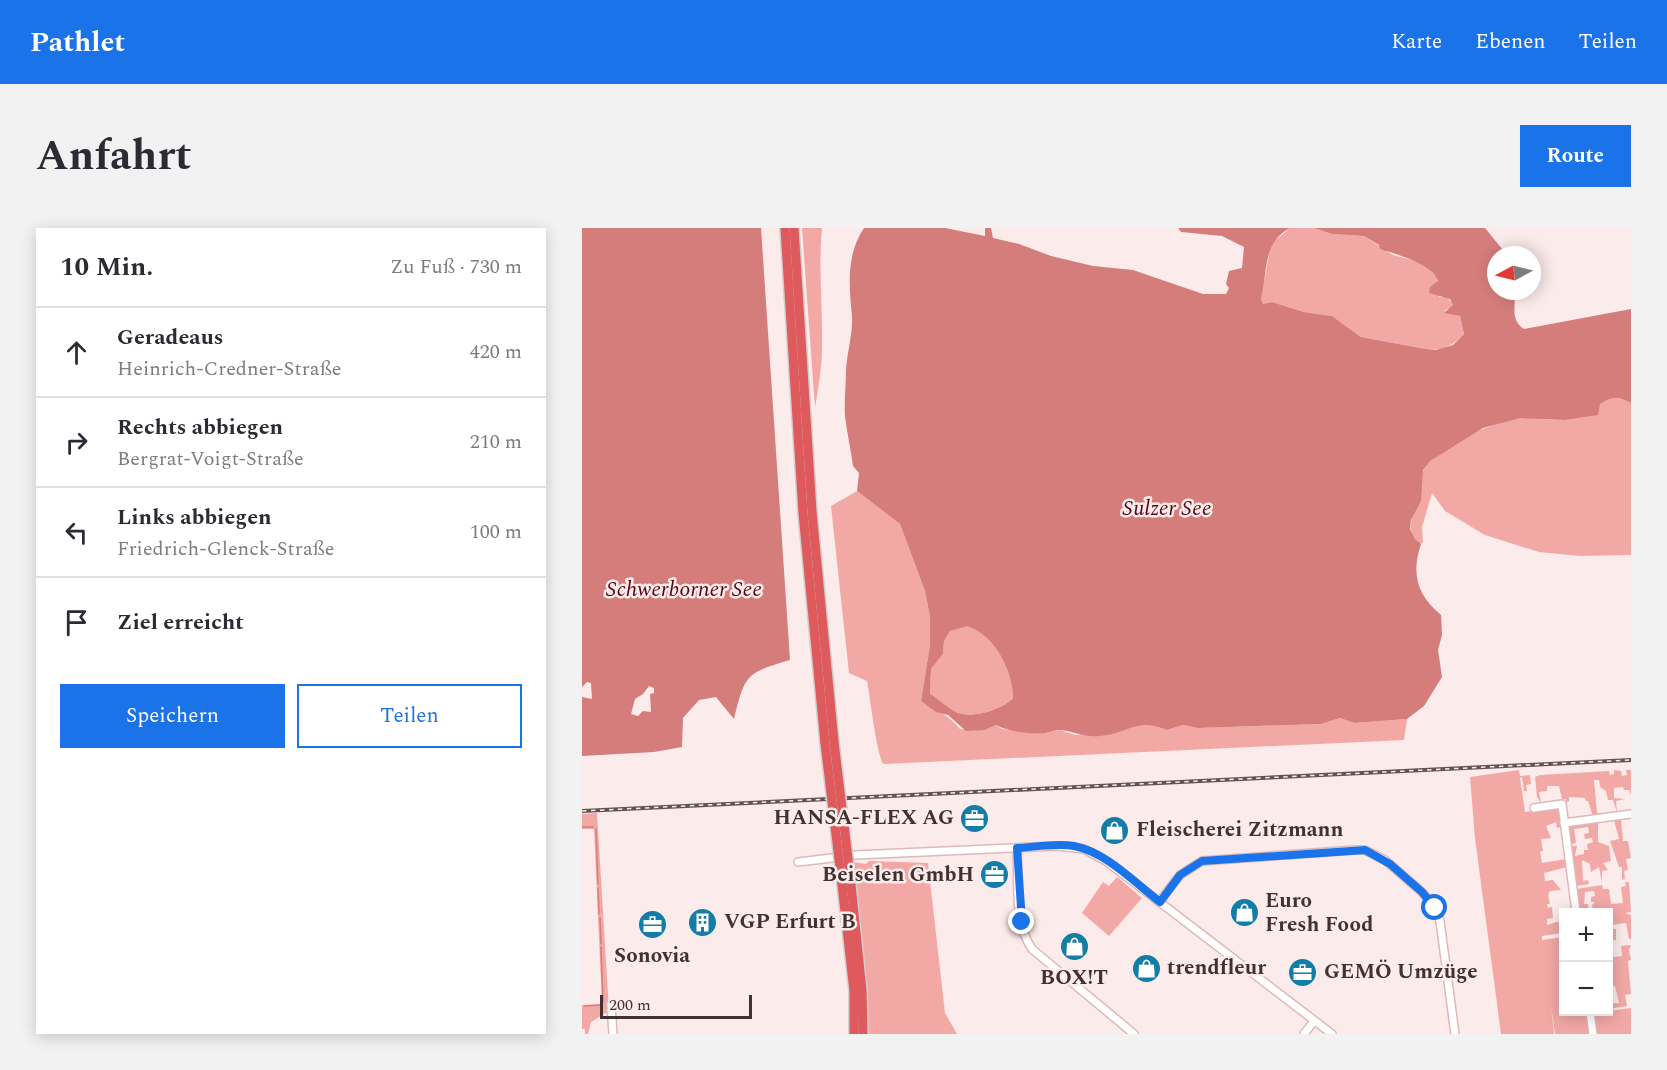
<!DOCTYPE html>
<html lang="de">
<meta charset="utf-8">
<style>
body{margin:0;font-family:Spectral,serif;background:#f2f2f3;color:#2b2b33}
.controls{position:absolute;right:18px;bottom:18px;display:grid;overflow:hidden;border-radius:0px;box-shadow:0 3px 15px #0003}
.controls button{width:54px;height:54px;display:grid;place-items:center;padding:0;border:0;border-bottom:2px solid #e1e1e2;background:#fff;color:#2b2b33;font:30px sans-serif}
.compass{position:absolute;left:905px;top:18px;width:54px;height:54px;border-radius:50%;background:#fff;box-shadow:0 3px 15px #0003;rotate:263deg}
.scale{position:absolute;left:18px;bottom:15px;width:152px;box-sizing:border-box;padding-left:6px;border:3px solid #413232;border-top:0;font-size:16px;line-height:21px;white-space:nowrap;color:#413232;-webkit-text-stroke:4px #fbebea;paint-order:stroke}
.stop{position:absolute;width:18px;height:18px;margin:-14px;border:4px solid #1a73e8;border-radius:50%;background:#fff}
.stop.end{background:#1a73e8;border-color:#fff;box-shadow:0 2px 6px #0008}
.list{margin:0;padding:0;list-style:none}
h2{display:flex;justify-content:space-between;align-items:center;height:78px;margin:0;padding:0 24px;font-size:26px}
h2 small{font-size:20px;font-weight:400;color:#7c7c81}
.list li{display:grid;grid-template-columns:39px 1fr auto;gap:18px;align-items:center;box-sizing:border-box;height:90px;padding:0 24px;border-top:2px solid #e1e1e2}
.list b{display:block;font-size:22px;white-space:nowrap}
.list p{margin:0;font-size:20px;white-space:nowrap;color:#7c7c81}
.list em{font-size:20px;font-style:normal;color:#7c7c81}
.actions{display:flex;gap:12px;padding:18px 24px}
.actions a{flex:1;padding:14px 0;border:2px solid #1a73e8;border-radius:0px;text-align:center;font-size:21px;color:#1a73e8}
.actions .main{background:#1a73e8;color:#fff}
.icon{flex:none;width:33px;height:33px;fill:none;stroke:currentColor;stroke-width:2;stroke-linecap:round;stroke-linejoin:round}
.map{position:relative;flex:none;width:1049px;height:806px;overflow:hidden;border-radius:0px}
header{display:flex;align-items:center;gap:36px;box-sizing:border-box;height:84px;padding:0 30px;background:#1a73e8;color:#fff}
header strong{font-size:28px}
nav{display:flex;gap:33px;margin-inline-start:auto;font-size:21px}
.intro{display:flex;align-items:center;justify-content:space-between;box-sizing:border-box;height:144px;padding:0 36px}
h1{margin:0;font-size:42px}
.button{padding:15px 27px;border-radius:0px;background:#1a73e8;color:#fff;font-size:21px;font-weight:700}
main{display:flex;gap:36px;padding:0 36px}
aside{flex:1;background:#fff;border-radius:0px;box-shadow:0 3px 15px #0003}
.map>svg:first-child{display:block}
.green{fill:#f2a9a6}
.water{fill:#d47d7b;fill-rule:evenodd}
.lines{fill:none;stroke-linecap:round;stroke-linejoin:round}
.stream{stroke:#d47d7b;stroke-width:1.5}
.minor-casing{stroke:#deb9b7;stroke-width:10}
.highway-casing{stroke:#d1cece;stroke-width:12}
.minor{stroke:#fff;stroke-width:7}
.highway{stroke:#de5a5d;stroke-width:9}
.rail-casing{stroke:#625352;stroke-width:4}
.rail{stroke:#fbebea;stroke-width:1.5;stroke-dasharray:4.5;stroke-linecap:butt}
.highway-bridge-casing{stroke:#d1cece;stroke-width:12;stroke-linecap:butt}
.highway-bridge{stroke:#de5a5d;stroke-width:9}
.route{stroke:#1a73e8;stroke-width:8}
.labels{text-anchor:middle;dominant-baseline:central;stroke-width:5;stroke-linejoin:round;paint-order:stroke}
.poi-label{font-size:21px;font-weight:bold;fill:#413232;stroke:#fbebea;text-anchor:start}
.water-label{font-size:22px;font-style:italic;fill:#560510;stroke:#fbebea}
</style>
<header>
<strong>Pathlet</strong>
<nav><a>Karte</a><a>Ebenen</a><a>Teilen</a></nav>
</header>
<div class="intro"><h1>Anfahrt</h1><a class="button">Route</a></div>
<main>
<aside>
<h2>10 Min.<small>Zu Fuß · 730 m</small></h2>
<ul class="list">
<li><svg class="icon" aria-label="ahead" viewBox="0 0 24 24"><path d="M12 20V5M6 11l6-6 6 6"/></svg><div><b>Geradeaus</b><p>Heinrich-Credner-Straße</p></div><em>420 m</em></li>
<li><svg class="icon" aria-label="right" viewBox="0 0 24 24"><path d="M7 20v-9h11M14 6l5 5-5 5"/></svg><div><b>Rechts abbiegen</b><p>Bergrat-Voigt-Straße</p></div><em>210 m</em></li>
<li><svg class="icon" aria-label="left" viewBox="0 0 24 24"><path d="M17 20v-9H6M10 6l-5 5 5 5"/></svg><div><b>Links abbiegen</b><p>Friedrich-Glenck-Straße</p></div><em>100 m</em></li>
<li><svg class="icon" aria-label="arrive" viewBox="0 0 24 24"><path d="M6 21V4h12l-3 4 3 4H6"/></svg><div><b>Ziel erreicht</b></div></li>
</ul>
<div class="actions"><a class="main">Speichern</a><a>Teilen</a></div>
</aside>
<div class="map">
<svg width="1049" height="806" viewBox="0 0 1049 806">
<rect width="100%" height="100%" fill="#fbebea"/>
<g class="green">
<path d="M220 0H240C236 40 241 80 240 120 240 141 236 160 233 180Z"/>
<path d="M708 0H732L750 6 782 8 811 27 841 35 855 49 857 69H864L871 75 870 79 862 83 878 88 882 106C870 118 861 123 844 121L779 109 750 88 722 84 690 74 681 76 679 71 689 16Z"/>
<path d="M1037 168 1049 175V327L998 328 957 324 903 307 863 283 850 265 840 299 841 314 839 316C823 305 829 292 835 276 840 265 836 253 842 241 853 218 913 194 937 190 951 188 968 194 982 191 1002 187 1018 171 1037 168Z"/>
<path d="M275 263 318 296 343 363 348 389V417L339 473C354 481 367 488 378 501L403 502 414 497 420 501 462 505 478 502 493 507 541 501 558 496H574L585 502 601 497 616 500 739 496 758 490 772 495 825 491 822 512 302 536C295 531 288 467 285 453L267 445 249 278Z"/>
<path d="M385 397C413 406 431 442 431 470 420 481 392 491 376 485 368 482 355 472 348 466L349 441 361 426 362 413 368 403Z"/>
<polygon points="937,542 938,548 948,547 949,556 944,557 945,563 942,563 940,549 938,550 943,584 976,579 979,599 975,600 974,594 964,598 969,610 959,611 961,623 958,624 960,635 984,631 985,639 962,645 963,653 971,652 979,662 968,663 966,667 968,676 965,676 966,680 970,679 971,690 965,691 965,697 981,692 981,705 960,708 960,712 981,709 981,784 1004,784 1007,806 973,806 969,777 972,806 919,806 893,610 888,549"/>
<polygon points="1032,542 1039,543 1040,548 1045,547 1044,542 1049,542 1049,567 1047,562 1042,562 1041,559 1032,560 1032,570 1043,571 1034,573 1035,585 1031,572 1026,572 1024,563 1018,559 1017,552 1012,552 1015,585 1022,585 1022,588 1011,589 1006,573 1004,573 1003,570 987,569 987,573 984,574 984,571 980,571 977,558 965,558 965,563 957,564 959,575 955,569 953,549 958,547 1027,543 1028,547 1032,546"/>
<polygon points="15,585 27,783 9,794 6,806 3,806 3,801 0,801 0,777 20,776 12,601 0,601 0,586"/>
<polygon points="1039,591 1041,613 1046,613 1049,630 1044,631 1046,642 1042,643 1043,651 1040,652 1040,639 1037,639 1028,613 1037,611 1032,592"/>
<polygon points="1016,594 1016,614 1027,618 1029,633 1021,635 1026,642 1020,643 1020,655 1017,639 1009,644 1008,636 1000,632 1001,653 1006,652 1007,656 994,658 988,618 995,618 993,628 1002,626 1002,622 1006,622 1005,616 1011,614 1010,610 1003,611 1002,606 1007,605 1006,599 992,601 994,615 988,616 986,598"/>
<polygon points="287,633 346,635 363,785 375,806 286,806 285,761 272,634 284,636"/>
<polygon points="535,649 560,670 527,708 500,685 521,654 527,658"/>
<polygon points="1043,654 1047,654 1049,684 1043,685 1049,687 1049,711 1047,711 1044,695 1029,697 1030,701 1034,701 1034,712 1028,713 1027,717 1027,700 1029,699 1026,684 1011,684 1010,677 1013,674 1009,674 1009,669 1013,668 1012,663 1003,664 1002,676 1006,676 1007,684 997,684 994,661 1020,657 1021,661 1027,661 1029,676 1041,675 1039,659 1044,658"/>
<polygon points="1049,717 1047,722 1049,732 1046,733 1049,766 1043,767 1045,778 1027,781 1027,776 1037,775 1033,758 1027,759 1027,720 1030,720 1031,729 1040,728 1039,718"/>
<polygon points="1049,780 1049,806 1014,806 1011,785"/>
</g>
<g class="water">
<path d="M0 0H179L208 432C164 445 163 446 152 491L134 469 117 472 101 490 100 519 72 524 0 528V469L10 471 9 455 5 454 0 459ZM67 458 72 460V465L68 466 69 484 61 483 56 488 49 486 53 471 61 466Z"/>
<path d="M282 0H363L403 8V0H409L411 10 437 16 469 28 511 38 551 42 621 66H644L647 60 644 56 647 43 660 40 662 19 640 8 599 4 596 0H708C680 15 686 43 679 71L681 76 690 74 722 84 750 88 779 109 844 121 854 122 871 117 882 106 878 88 862 85 871 77 868 71 847 65 848 59 856 53C852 37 815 26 798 21L797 17 782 8 750 6 732 0H903L925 27H914V63H932C935 78 927 91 942 101L1049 81V175C1036 168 1031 168 1018 176L1016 187 982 192 938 190 901 200 848 233 841 242 839 273 829 292 828 301 833 311 839 316C829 346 835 367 859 387L860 407 856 422 860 449 842 478 825 491 772 495 758 490 739 496 616 500 601 497 585 502C554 489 548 505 518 508 504 510 491 503 478 502 473 502 468 504 464 505 448 506 427 504 414 497L403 502 384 503 366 487 354 484 339 473 348 417V389L343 363 318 296 275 263 277 245 271 238C269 222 265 205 263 188 262 174 264 157 264 142 265 125 271 105 270 88 267 57 264 27 282 0ZM385 398C412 406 431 442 431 470 421 481 389 492 374 484 366 480 356 471 348 466L349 441 361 426 362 413 368 403Z"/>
</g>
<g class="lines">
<g class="stream">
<polyline points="0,599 11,599"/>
<polyline points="14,601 16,656"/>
<polyline points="16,660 17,686"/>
<polyline points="18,690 19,716"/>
<polyline points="19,719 21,774"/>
<polyline points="3,778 19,777"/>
</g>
<defs>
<g id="minor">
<polyline points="952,580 980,576 994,684"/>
<polyline points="982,595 1049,586"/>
<path d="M435 620C437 651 431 694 450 721L552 806"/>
<polyline points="273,627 476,618 502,621 524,633 750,806"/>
<polyline points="216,634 250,630"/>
<polyline points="577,674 598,647 620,633 773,622 783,622 803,632 840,664 853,680 858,693 873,806"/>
<polyline points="29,777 31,806"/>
<polyline points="1008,784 1011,806"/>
<polyline points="722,806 732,793"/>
</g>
<g id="highway">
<polyline points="203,0 221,285 243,515"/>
<polyline points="212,0 230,284 252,514"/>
<polyline points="268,647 280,763 281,806"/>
<polyline points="259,648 272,763 272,806"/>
</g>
</defs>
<use href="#minor" class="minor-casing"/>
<use href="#highway" class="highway-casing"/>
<use href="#minor" class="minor"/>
<use href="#highway" class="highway"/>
<defs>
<polyline id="rail" points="0,583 1049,532"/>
</defs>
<use href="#rail" class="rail-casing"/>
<use href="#rail" class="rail"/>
<defs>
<g id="highway-bridge">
<polyline points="252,514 268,647"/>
<polyline points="243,515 259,648"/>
</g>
</defs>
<use href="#highway-bridge" class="highway-bridge-casing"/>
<use href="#highway-bridge" class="highway-bridge"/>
</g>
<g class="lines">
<path class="route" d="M440 694 435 620C453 619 474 615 492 618 524 624 552 654 578 674L598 647 620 633 783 622 808 636 840 664 853 680"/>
</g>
<defs>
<symbol id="office-disc" viewBox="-11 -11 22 22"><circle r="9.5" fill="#137da7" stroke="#fbebea"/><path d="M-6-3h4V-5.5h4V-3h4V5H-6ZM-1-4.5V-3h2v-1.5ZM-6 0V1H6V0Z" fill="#fff"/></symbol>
<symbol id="shop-disc" viewBox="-11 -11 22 22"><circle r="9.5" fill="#137da7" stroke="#fbebea"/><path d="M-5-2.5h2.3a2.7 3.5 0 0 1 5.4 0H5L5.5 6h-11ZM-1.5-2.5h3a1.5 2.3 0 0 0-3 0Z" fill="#fff"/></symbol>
<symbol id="building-disc" viewBox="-11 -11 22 22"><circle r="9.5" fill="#137da7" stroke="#fbebea"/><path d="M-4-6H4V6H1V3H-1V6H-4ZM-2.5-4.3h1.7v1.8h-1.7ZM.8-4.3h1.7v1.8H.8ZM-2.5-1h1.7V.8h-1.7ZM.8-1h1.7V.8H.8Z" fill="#fff"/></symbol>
</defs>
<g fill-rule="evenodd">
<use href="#office-disc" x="376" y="574" width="33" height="33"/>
<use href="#shop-disc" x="516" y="586" width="33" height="33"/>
<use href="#office-disc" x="396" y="630" width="33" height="33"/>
<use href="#shop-disc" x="646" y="668" width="33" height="33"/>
<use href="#building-disc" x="104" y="678" width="33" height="33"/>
<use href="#office-disc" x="54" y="680" width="33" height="33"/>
<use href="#shop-disc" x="476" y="702" width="33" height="33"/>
<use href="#shop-disc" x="548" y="724" width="33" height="33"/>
<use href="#office-disc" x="704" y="728" width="33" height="33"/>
</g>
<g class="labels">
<g class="poi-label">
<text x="372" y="590" text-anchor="end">HANSA-FLEX AG</text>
<text x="554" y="602">Fleischerei Zitzmann</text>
<text x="392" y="647" text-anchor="end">Beiselen GmbH</text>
<text x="683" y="673">Euro<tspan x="683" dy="24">Fresh Food</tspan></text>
<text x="142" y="694">VGP Erfurt B</text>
<text x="70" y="728" text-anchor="middle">Sonovia</text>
<text x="585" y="740">trendfleur</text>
<text x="742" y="744">GEMÖ Umzüge</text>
<text x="492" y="750" text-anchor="middle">BOX!T</text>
</g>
<g class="water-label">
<text x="585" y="280">Sulzer See</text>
<text x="102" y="361">Schwerborner See</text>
</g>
</g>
</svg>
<div class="controls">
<button>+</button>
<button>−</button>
</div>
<svg class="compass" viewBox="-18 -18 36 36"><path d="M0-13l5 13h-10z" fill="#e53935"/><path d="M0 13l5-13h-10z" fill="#7c7c81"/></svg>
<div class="scale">200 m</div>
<div class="stop" style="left:853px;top:680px"></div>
<div class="stop end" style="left:440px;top:694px"></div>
</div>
</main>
